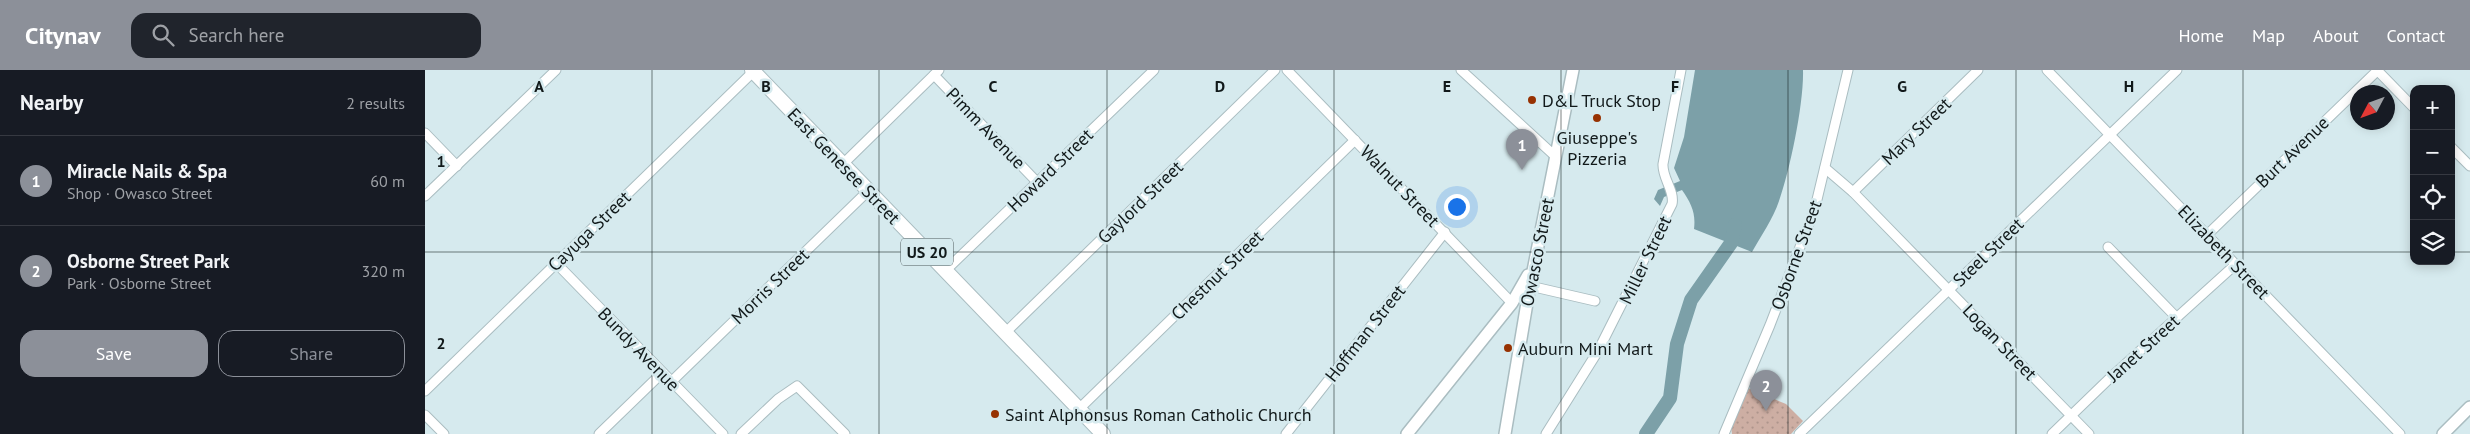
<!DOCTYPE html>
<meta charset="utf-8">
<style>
body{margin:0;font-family:"PT Sans",sans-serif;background:#20242c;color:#f1f3f6}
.controls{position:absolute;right:15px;top:15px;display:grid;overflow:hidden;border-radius:10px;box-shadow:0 2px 12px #0003}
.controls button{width:45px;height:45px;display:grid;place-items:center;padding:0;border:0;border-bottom:1px solid #363941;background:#171b24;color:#f1f3f6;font:25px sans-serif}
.compass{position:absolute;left:1925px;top:15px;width:45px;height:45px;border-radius:50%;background:#171b24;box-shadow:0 2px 12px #0003;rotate:229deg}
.you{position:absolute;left:1031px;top:136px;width:18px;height:18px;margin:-12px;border:4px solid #fff;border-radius:50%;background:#1a73e8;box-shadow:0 0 0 8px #1a73e833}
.badge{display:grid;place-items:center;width:32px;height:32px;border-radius:50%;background:#8c9099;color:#fff;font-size:16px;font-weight:700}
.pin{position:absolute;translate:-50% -41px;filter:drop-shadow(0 1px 2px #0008)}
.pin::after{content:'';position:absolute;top:26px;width:18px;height:15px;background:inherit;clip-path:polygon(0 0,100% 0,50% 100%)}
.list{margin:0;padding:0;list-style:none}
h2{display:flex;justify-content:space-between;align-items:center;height:65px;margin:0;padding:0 20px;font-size:21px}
h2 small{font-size:16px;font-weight:400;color:#9ea1a6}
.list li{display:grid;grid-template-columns:32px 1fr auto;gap:15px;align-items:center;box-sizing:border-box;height:90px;padding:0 20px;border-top:1px solid #363941}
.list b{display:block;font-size:19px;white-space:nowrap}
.list p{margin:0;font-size:16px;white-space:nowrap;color:#9ea1a6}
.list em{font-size:16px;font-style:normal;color:#9ea1a6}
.actions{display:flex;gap:10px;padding:15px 20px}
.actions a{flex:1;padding:11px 0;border:1px solid #8c9099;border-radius:15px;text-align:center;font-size:18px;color:#8c9099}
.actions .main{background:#8c9099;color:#fff}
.icon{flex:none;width:28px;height:28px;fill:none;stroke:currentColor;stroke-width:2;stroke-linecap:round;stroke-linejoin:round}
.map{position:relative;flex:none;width:2045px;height:364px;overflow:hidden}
header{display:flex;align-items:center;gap:30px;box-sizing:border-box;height:70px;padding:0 25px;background:#8c9099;color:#fff}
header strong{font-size:24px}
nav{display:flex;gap:28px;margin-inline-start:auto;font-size:18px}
.search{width:350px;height:45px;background:#20242c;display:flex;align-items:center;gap:12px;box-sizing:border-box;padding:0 18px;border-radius:15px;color:#9ea1a6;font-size:19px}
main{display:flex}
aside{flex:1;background:#171b24}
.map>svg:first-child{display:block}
.park{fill:url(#park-dots)}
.water{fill:#7ca0a8}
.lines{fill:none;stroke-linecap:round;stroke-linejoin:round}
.river{stroke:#7ca0a8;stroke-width:14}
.minor-casing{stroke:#aabdc1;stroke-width:11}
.major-casing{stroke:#aabdc1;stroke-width:14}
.highway-casing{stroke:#aabdc1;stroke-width:16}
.minor{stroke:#fff;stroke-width:9}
.major{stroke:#fff;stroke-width:11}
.highway{stroke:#fff;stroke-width:14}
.grid{fill:none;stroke:#11191a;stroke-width:1;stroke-opacity:0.55}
.poi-dot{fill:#973202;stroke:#d6eaee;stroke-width:2}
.labels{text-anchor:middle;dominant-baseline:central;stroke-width:5;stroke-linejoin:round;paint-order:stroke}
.shield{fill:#d6eaee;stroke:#4c585a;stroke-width:1}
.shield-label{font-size:16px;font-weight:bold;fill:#11191a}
.poi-label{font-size:18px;fill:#11191a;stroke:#d6eaee;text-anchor:start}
.street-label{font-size:18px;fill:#11191a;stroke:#d6eaee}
.grid-label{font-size:16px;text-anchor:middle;font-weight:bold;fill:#11191a;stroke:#d6eaee;stroke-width:5;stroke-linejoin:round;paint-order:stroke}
</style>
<header>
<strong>Citynav</strong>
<div class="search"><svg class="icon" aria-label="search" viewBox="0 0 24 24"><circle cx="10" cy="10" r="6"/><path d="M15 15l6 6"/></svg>Search here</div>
<nav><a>Home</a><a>Map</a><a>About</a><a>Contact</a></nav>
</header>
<main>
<aside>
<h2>Nearby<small>2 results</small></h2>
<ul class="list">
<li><span class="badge">1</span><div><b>Miracle Nails &amp; Spa</b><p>Shop · Owasco Street</p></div><em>60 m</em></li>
<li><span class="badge">2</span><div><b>Osborne Street Park</b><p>Park · Osborne Street</p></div><em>320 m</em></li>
</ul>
<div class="actions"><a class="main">Save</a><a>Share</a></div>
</aside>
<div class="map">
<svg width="2045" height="364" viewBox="0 0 2045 364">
<defs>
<pattern id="park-dots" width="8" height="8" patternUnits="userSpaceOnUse" patternTransform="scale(1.25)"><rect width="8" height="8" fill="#cdaea3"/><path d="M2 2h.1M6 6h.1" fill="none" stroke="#af958c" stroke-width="1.8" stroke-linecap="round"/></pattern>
</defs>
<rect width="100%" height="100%" fill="#d6eaee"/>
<polygon class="park" points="1323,318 1361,334 1378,351 1366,364 1307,364 1306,358"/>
<path class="water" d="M1270 0H1378C1379 33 1365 100 1354 131 1348 149 1336 166 1327 182L1269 159C1271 143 1266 133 1257 120L1239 127 1235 136 1229 129 1233 120 1255 111 1249 98 1259 67Z"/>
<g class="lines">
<polyline class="river" points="1221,364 1245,328 1252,274 1266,230 1306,173 1310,155"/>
<defs>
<g id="minor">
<polyline points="862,0 1087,233"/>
<polyline points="1036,0 1130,86"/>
<polyline points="1622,0 1975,364"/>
<polyline points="1952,0 1989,38"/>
<polyline points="509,5 612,112"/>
<polyline points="0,63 32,96"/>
<polyline points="2026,77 2045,96"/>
<polyline points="418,94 514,0"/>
<polyline points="1400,98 1428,122 1664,364"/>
<polyline points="1428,122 1553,0"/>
<polyline points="0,126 131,0"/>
<polyline points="1782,165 1953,0"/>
<polyline points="1683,177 1752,248"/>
<polyline points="131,193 298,364"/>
<polyline points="520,201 729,0"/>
<polyline points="1105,216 1170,231"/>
<polyline points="580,263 850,0"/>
<polyline points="246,312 443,121"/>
<polyline points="0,321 330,0"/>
<polyline points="654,339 930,70"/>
<polyline points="0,345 19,364"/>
<polyline points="174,364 237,303"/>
<polyline points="316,364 353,329 372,316 420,364"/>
<polyline points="861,364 1020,162"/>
<path d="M1121 364 1173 281 1247 134C1250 121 1237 108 1238 94L1256 0"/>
<polyline points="1299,364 1345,255 1390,138 1423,0"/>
<polyline points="1374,364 1752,0"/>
<polyline points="1627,364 1686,307 1811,194"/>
</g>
<g id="major">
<polyline points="982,364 1087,233 1103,205"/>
<polyline points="1080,364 1104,221 1148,0"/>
<polyline points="2018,364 2045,337"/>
</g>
<polyline id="highway" points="327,0 678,364"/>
</defs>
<use href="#minor" class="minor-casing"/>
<use href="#major" class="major-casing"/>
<use href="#highway" class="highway-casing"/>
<use href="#minor" class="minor"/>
<use href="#major" class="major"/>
<use href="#highway" class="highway"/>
</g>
<path class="grid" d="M227 0V364M454 0V364M682 0V364M909 0V364M1136 0V364M1363 0V364M1591 0V364M1818 0V364M0 182H1989M2026 182H2045"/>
<g class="poi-dot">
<circle cx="1107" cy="30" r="5"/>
<circle cx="1172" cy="48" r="5"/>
<circle cx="1083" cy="278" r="5"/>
<circle cx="570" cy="344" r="5"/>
</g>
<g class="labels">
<rect class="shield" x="476" y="168.5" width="52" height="27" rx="4"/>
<g class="shield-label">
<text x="502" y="182">US 20</text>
</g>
<g class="poi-label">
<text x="1117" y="30">D&amp;L Truck Stop</text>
<text x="1172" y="67" text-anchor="middle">Giuseppe's<tspan x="1172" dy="21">Pizzeria</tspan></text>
<text x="1093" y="278">Auburn Mini Mart</text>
<text x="580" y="344">Saint Alphonsus Roman Catholic Church</text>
</g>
<g class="street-label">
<text transform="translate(561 58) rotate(46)">Pimm Avenue</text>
<text transform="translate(1491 61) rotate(-44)">Mary Street</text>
<text transform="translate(1867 82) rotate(-44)">Burt Avenue</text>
<text transform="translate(419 96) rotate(46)">East Genesee Street</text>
<text transform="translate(625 100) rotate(-44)">Howard Street</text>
<text transform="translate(975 116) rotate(46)">Walnut Street</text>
<text transform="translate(715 132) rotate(-44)">Gaylord Street</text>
<text transform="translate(164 161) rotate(-44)">Cayuga Street</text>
<text transform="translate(1112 182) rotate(-79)">Owasco Street</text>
<text transform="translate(1563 182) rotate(-44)">Steel Street</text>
<text transform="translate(1799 182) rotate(46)">Elizabeth Street</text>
<text transform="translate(1371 185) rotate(-70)">Osborne Street</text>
<text transform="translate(1220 190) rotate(-64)">Miller Street</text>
<text transform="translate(792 205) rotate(-44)">Chestnut Street</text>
<text transform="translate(345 216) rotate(-44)">Morris Street</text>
<text transform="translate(940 263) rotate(-52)">Hoffman Street</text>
<text transform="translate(1575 272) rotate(46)">Logan Street</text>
<text transform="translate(1718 278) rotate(-42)">Janet Street</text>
<text transform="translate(214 279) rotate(46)">Bundy Avenue</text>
</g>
</g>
<g class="grid-label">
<text x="114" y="22">A</text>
<text x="341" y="22">B</text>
<text x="568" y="22">C</text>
<text x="795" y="22">D</text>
<text x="1022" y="22">E</text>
<text x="1250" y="22">F</text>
<text x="1477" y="22">G</text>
<text x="1704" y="22">H</text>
<text x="16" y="97">1</text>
<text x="16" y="279">2</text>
</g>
</svg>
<div class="controls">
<button>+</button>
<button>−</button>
<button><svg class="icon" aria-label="locate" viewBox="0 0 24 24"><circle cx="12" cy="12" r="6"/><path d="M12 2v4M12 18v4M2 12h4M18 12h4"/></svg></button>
<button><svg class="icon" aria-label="layers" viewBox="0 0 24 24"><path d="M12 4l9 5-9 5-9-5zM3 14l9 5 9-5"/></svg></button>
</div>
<svg class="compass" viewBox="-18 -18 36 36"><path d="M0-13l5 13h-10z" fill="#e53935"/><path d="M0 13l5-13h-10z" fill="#9ea1a6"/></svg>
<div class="you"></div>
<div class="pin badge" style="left:1097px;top:100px">1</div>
<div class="pin badge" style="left:1341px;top:341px">2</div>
</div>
</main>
